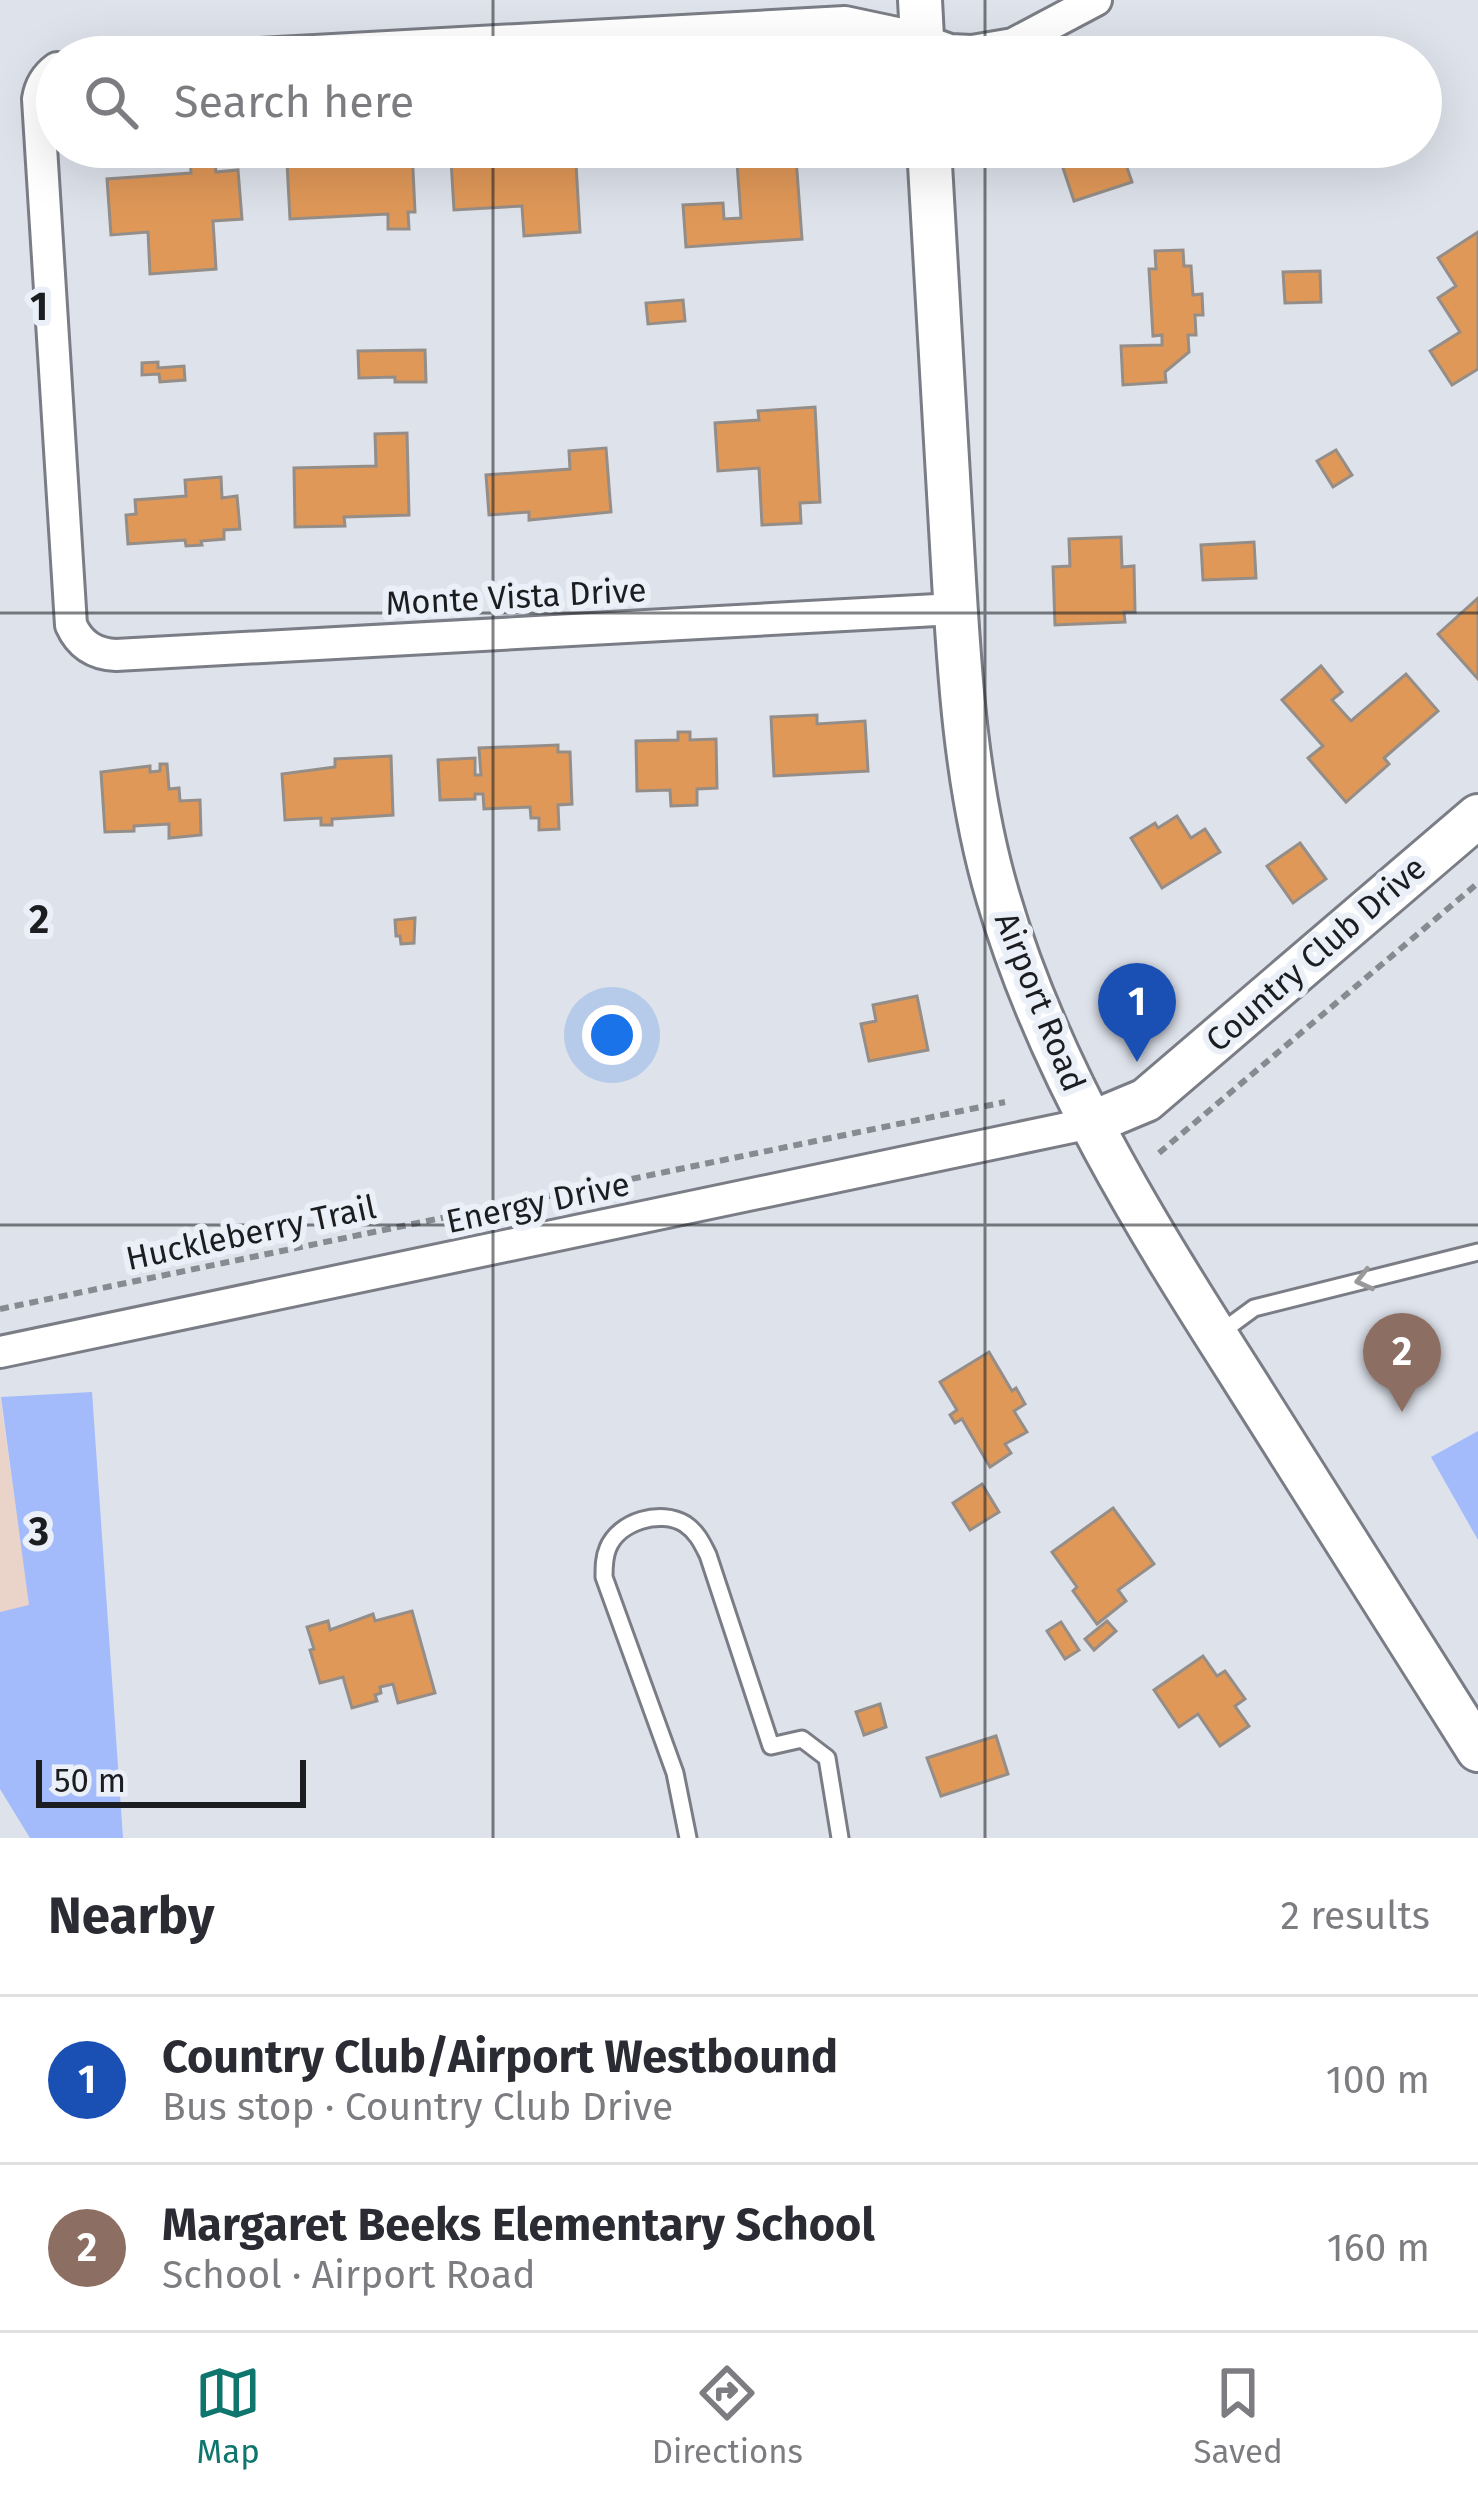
<!DOCTYPE html>
<meta charset="utf-8">
<style>
body{margin:0;font-family:"Fira Sans",sans-serif;background:#f7f7f7;color:#2b2b33}
.scale{position:absolute;left:36px;bottom:30px;width:270px;box-sizing:border-box;padding-left:12px;border:6px solid #1c1d20;border-top:0;font-size:33px;line-height:42px;white-space:nowrap;color:#1c1d20;-webkit-text-stroke:9px #ebeff8;paint-order:stroke}
.you{position:absolute;left:612px;top:1035px;width:42px;height:42px;margin:-30px;border:9px solid #fff;border-radius:50%;background:#1a73e8;box-shadow:0 0 0 18px #1a73e833}
.badge{display:grid;place-items:center;width:78px;height:78px;border-radius:50%;background:#0f766e;color:#fff;font-size:39px;font-weight:700}
.pin{position:absolute;translate:-50% -99px;filter:drop-shadow(0 3px 6px #0008)}
.pin::after{content:'';position:absolute;top:63px;width:42px;height:36px;background:inherit;clip-path:polygon(0 0,100% 0,50% 100%)}
.list{margin:0;padding:0;list-style:none}
h2{display:flex;justify-content:space-between;align-items:center;height:156px;margin:0;padding:0 48px;font-size:51px}
h2 small{font-size:39px;font-weight:400;color:#7c7c81}
.list li{display:grid;grid-template-columns:78px 1fr auto;gap:36px;align-items:center;box-sizing:border-box;height:168px;padding:0 48px;border-top:3px solid #e1e1e2}
.list b{display:block;font-size:45px;white-space:nowrap}
.list p{margin:0;font-size:39px;white-space:nowrap;color:#7c7c81}
.list em{font-size:39px;font-style:normal;color:#7c7c81}
.icon{flex:none;width:66px;height:66px;fill:none;stroke:currentColor;stroke-width:2;stroke-linecap:round;stroke-linejoin:round}
.map{position:relative;flex:none;width:1478px;height:1838px;overflow:hidden}
.search{position:absolute;background:#fff;box-shadow:0 12px 48px #0002;left:36px;right:36px;top:36px;height:132px;display:flex;align-items:center;gap:30px;box-sizing:border-box;padding:0 42px;border-radius:66px;color:#7c7c81;font-size:45px}
.sheet{height:492px;background:#fff}
nav{display:flex;justify-content:space-around;align-items:center;box-sizing:border-box;height:168px;border-top:3px solid #e1e1e2;background:#fff;font-size:33px;color:#7c7c81}
nav a{display:grid;justify-items:center;gap:6px}
nav .on{color:#0f766e}
.map>svg:first-child{display:block}
.industrial{fill:#ead3c8}
.green{fill:#a3bbfa}
.building{fill:#e09858;stroke:#958d87;stroke-width:3}
.lines{fill:none;stroke-linecap:round;stroke-linejoin:round}
.lane-casing{stroke:#7a7d85;stroke-width:21}
.street-casing{stroke:#7a7d85;stroke-width:36}
.secondary-casing{stroke:#7a7d85;stroke-width:48}
.path{stroke:#888a91;stroke-width:6;stroke-dasharray:9 6;stroke-linecap:butt}
.lane{stroke:#fff;stroke-width:15}
.street{stroke:#fff;stroke-width:30}
.secondary{stroke:#fff;stroke-width:42}
.oneway{stroke:#99999b}
.grid{fill:none;stroke:#1c1d20;stroke-width:3;stroke-opacity:0.55}
.labels{text-anchor:middle;dominant-baseline:central;stroke-width:12;stroke-linejoin:round;paint-order:stroke}
.street-label{font-size:33px;fill:#1c1d20;stroke:#ebeff8}
.grid-label{font-size:39px;text-anchor:middle;font-weight:bold;fill:#1c1d20;stroke:#ebeff8;stroke-width:12;stroke-linejoin:round;paint-order:stroke}
</style>
<div class="map">
<svg width="1478" height="1838" viewBox="0 0 1478 1838">
<rect width="100%" height="100%" fill="#dee2eb"/>
<polygon class="industrial" points="0,1397 30,1606 0,1612"/>
<g class="green">
<polygon points="92,1392 123,1838 30,1838 0,1789 0,1612 29,1605 1,1397"/>
<polygon points="1478,1431 1478,1540 1431,1457"/>
</g>
<g class="building">
<polygon points="536,147 575,147 580,232 524,236 522,206 454,210 451,160 489,157 489,152 536,149"/>
<polygon points="717,147 761,147 762,161 796,158 802,239 686,247 683,205 723,203 724,219 741,218 736,149 717,150"/>
<polygon points="1056,147 1120,147 1132,182 1074,201"/>
<polygon points="412,149 415,212 408,212 409,229 388,229 388,214 290,219 287,163 318,162 318,154"/>
<polygon points="214,154 216,172 238,170 242,219 213,221 216,269 150,274 148,232 111,235 107,179 191,173 190,156"/>
<polygon points="1478,232 1478,369 1452,385 1430,351 1460,332 1438,298 1456,286 1438,258"/>
<polygon points="1183,250 1184,266 1191,266 1193,295 1202,294 1203,315 1195,315 1196,335 1188,335 1189,352 1165,372 1166,382 1123,385 1121,346 1162,345 1162,335 1153,336 1149,269 1156,269 1155,251"/>
<polygon points="1320,271 1321,302 1285,303 1283,272"/>
<polygon points="683,300 685,321 648,324 646,303"/>
<polygon points="425,350 426,382 395,382 395,377 359,378 358,351"/>
<polygon points="158,362 158,368 184,366 185,380 160,382 159,374 142,375 142,363"/>
<polygon points="815,407 820,502 800,503 801,523 762,525 759,468 718,471 715,423 759,420 758,411"/>
<polygon points="407,433 409,515 344,517 345,526 295,527 294,468 376,466 375,434"/>
<polygon points="606,448 611,512 529,520 529,512 489,515 486,475 570,469 569,451"/>
<polygon points="1336,450 1352,475 1333,487 1317,461"/>
<polygon points="221,477 222,498 237,496 240,529 224,530 224,539 201,541 202,545 186,546 185,540 128,544 126,515 136,514 135,500 186,496 185,480"/>
<polygon points="1121,537 1122,567 1134,566 1135,612 1124,612 1125,622 1055,625 1053,567 1070,566 1069,539"/>
<polygon points="1254,542 1256,578 1203,580 1201,545"/>
<polygon points="1478,598 1478,679 1438,634"/>
<polygon points="1321,666 1342,692 1332,700 1351,721 1406,674 1438,711 1384,758 1389,764 1346,802 1308,758 1323,746 1282,700"/>
<polygon points="817,715 817,724 865,721 868,771 774,776 771,717"/>
<polygon points="678,732 690,732 690,740 716,739 717,788 697,789 697,805 671,806 670,790 637,791 636,741 678,740"/>
<polygon points="558,745 558,752 570,752 572,804 558,805 559,829 539,830 539,818 531,818 530,807 484,809 483,794 475,794 475,799 440,800 438,760 475,758 475,775 481,775 479,748"/>
<polygon points="391,756 393,815 332,819 332,825 321,825 321,818 285,820 282,774 335,767 335,759"/>
<polygon points="160,764 167,764 169,789 179,788 180,801 200,800 201,835 169,838 169,824 134,826 134,831 105,832 101,772 150,766 150,772 160,771"/>
<polygon points="1177,816 1191,838 1205,829 1220,852 1162,888 1131,838 1155,823 1158,828"/>
<polygon points="1300,843 1326,879 1293,903 1267,866"/>
<polygon points="415,918 414,943 401,944 400,936 396,936 395,920"/>
<polygon points="917,996 928,1050 869,1061 861,1024 876,1021 873,1005"/>
<polygon points="989,1352 1012,1391 1016,1388 1025,1404 1014,1411 1027,1432 1005,1444 1011,1453 990,1467 962,1419 955,1423 950,1415 957,1410 940,1382"/>
<polygon points="982,1484 999,1512 970,1530 953,1503"/>
<polygon points="1113,1508 1154,1564 1118,1590 1126,1601 1097,1624 1073,1591 1077,1587 1052,1552"/>
<polygon points="412,1611 435,1693 398,1703 393,1684 380,1687 381,1693 375,1695 377,1701 352,1708 343,1677 320,1683 310,1650 314,1649 307,1627 328,1621 330,1630 373,1614 375,1621"/>
<polygon points="1107,1621 1116,1631 1094,1650 1085,1639"/>
<polygon points="1061,1622 1079,1650 1065,1659 1047,1631"/>
<polygon points="1203,1656 1217,1676 1225,1671 1245,1699 1235,1706 1249,1726 1220,1746 1198,1714 1179,1727 1154,1690"/>
<polygon points="880,1704 886,1727 864,1735 856,1712"/>
<polygon points="996,1736 1008,1774 941,1796 927,1758"/>
</g>
<g class="lines">
<defs>
<g id="lane">
<polyline points="1220,1333 1254,1308 1478,1252"/>
<path d="M688 1838 675 1773 604 1577C604 1567 604 1557 608 1548 619 1521 661 1509 685 1524 697 1532 702 1543 708 1555L771 1746 802 1739 827 1758 840 1838"/>
</g>
<g id="street">
<polyline points="206,57 845,22 911,36 950,50 972,51 1013,44 1096,0"/>
<path d="M57 68C46 76 40 86 38 99L71 625C80 645 95 654 116 655L955 609"/>
<polyline points="0,1352 1091,1123"/>
</g>
<g id="secondary">
<polyline points="920,0 923,57"/>
<path d="M929 147C936 274 943 401 951 528 958 649 963 780 998 897 1049 1072 1148 1229 1245 1381 1323 1504 1400 1627 1478 1750"/>
<polyline points="1091,1123 1146,1100 1478,816"/>
</g>
</defs>
<use href="#lane" class="lane-casing"/>
<use href="#street" class="street-casing"/>
<use href="#secondary" class="secondary-casing"/>
<g class="path">
<polyline points="1159,1153 1478,883"/>
<polyline points="0,1309 1005,1102"/>
</g>
<use href="#lane" class="lane"/>
<use href="#street" class="street"/>
<use href="#secondary" class="secondary"/>
</g>
<defs><path id="oneway-chevron" d="M-2-3.5L2.5 0L-2 3.5" fill="none" stroke-width="1.6" stroke-linecap="round" stroke-linejoin="round" transform="scale(3)"/></defs>
<use class="oneway" href="#oneway-chevron" transform="translate(1364 1280) rotate(166)"/>
<path class="grid" d="M493 0V57M985 0V57M493 147V1838M985 147V1838M0 613H1478M0 1225H1478"/>
<g class="labels">
<g class="street-label">
<text transform="translate(516 597) rotate(-3)">Monte Vista Drive</text>
<text transform="translate(1316 954) rotate(-41)">Country Club Drive</text>
<text transform="translate(1040 1002) rotate(68)">Airport Road</text>
<text transform="translate(538 1203) rotate(-12)">Energy Drive</text>
<text transform="translate(251 1233) rotate(-12)">Huckleberry Trail</text>
</g>
</g>
<g class="grid-label">
<text x="39" y="320">1</text>
<text x="39" y="933">2</text>
<text x="39" y="1545">3</text>
</g>
</svg>
<div class="scale">50 m</div>
<div class="you"></div>
<div class="pin badge" style="left:1137px;top:1062px;background:#1a4fb4">1</div>
<div class="pin badge" style="left:1402px;top:1412px;background:#8d6e63">2</div>
<div class="search"><svg class="icon" aria-label="search" viewBox="0 0 24 24"><circle cx="10" cy="10" r="6"/><path d="M15 15l6 6"/></svg>Search here</div>
</div>
<section class="sheet">
<h2>Nearby<small>2 results</small></h2>
<ul class="list">
<li><span class="badge" style="background:#1a4fb4">1</span><div><b>Country Club/Airport Westbound</b><p>Bus stop · Country Club Drive</p></div><em>100 m</em></li>
<li><span class="badge" style="background:#8d6e63">2</span><div><b>Margaret Beeks Elementary School</b><p>School · Airport Road</p></div><em>160 m</em></li>
</ul>
</section>
<nav>
<a class="on"><svg class="icon" aria-label="map" viewBox="0 0 24 24"><path d="M3 6l6-2 6 2 6-2v14l-6 2-6-2-6 2zM9 4v14M15 6v14"/></svg>Map</a>
<a><svg class="icon" aria-label="directions" viewBox="0 0 24 24"><path d="M12 3l9 9-9 9-9-9zM9 14v-3h6M13 9l2 2-2 2"/></svg>Directions</a>
<a><svg class="icon" aria-label="saved" viewBox="0 0 24 24"><path d="M7 4h10v16l-5-4-5 4z"/></svg>Saved</a>
</nav>
